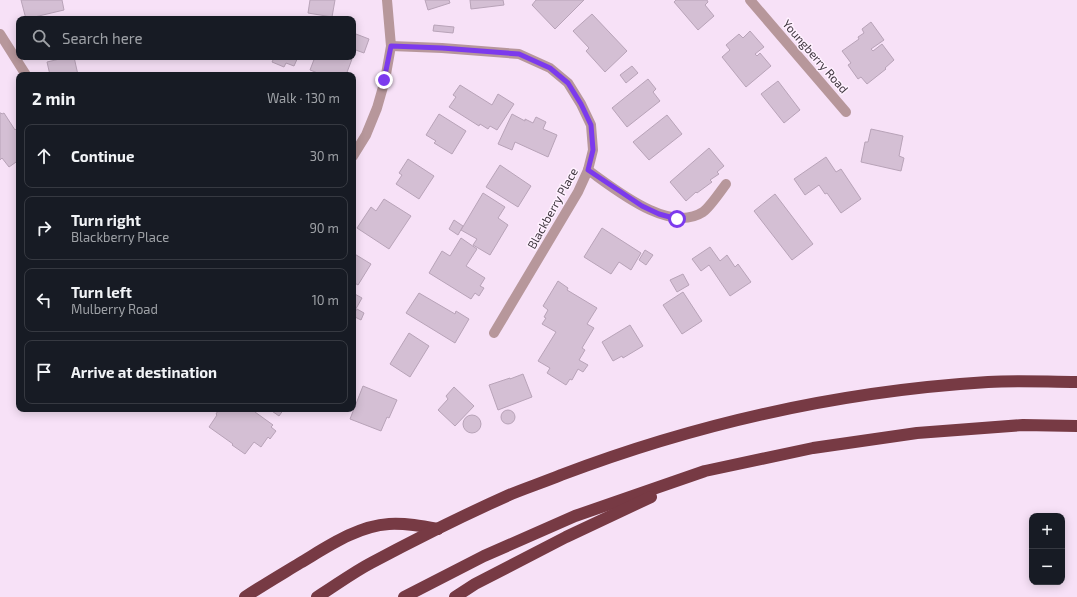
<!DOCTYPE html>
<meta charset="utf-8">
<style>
body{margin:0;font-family:"Exo 2",sans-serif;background:#20242c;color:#f1f3f6}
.controls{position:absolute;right:12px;bottom:12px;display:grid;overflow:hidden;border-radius:8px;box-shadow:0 2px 10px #0003}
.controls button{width:36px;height:36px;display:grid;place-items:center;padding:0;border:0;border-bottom:1px solid #363941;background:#171b24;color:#f1f3f6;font:20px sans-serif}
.stop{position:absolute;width:12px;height:12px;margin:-9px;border:3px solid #7c3aed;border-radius:50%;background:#fff}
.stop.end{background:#7c3aed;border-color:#fff;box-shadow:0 1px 4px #0008}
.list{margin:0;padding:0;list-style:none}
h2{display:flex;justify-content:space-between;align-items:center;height:52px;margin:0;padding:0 16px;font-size:17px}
h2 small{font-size:13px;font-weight:400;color:#9ea1a6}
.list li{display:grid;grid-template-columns:26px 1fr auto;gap:12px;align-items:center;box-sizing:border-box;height:64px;margin:0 8px 8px;padding:0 8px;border:1px solid #363941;border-radius:8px}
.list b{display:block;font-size:15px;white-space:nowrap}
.list p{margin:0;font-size:13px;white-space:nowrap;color:#9ea1a6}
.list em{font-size:13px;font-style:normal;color:#9ea1a6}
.icon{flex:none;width:22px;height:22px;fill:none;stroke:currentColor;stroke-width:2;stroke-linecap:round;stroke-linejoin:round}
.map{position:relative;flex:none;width:1077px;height:597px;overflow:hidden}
.search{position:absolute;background:#171b24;box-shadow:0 2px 10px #0003;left:16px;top:16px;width:340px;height:44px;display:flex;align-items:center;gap:10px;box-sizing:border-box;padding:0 14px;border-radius:8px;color:#9ea1a6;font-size:15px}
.panel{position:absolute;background:#171b24;box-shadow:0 2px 10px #0003;left:16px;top:72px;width:340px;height:340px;border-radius:8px}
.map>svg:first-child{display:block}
.building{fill:#d4bfd4;stroke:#b8a3b8}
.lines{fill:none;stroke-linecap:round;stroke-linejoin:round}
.lane{stroke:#b7979b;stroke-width:10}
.street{stroke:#b7979b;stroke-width:10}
.highway{stroke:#773a44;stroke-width:12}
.route{stroke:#7c3aed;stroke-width:5}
.labels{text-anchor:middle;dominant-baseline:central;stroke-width:3;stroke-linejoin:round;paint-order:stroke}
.street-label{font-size:12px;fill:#413841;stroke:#fff1ff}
</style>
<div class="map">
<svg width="1077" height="597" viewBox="0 0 1077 597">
<rect width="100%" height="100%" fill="#f7e1f7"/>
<g class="building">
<polygon points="21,0 62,0 64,10 26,19"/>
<polygon points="310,0 335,0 332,17 308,13"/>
<polygon points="425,0 449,0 450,3 428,10"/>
<polygon points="470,0 503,0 504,5 471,9"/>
<polygon points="536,0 584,0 555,29 532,5"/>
<polygon points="676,0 707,0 708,2 705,5 714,16 698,30 674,2"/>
<polygon points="592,14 627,51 605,72 586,51 589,48 573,31"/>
<polygon points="871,22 884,40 871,49 873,51 882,44 894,60 885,68 886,69 867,84 861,77 858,79 848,65 851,63 842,51 859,39 858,37 864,33 862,29"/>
<polygon points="434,25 454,27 453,33 433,31"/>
<polygon points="750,31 764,47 755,54 757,56 760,53 771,66 746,87 722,57 730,50 726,45 739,34 743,38"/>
<polygon points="356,34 369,39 364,53 353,49 353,45"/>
<polygon points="68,57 74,57 78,75 50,75 47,62"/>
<polygon points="272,57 298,57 294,66 286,63 284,67 272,62 274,58"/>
<polygon points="315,57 350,57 349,58 352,59 346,75 323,75 310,70"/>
<polygon points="632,66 638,73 626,83 620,75"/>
<polygon points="648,79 656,89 653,92 660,101 627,127 612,108"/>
<polygon points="778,81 800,110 784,123 761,94"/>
<polygon points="460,85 492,105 498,94 514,104 497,130 490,126 488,129 480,124 479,126 449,107 456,97 453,95"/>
<polygon points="0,113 1,113 2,114 4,113 15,130 18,127 19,129 19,160 9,167 2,158 0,160"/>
<polygon points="439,114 466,131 452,154 434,143 436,141 426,135"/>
<polygon points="512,114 525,121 525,119 533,123 536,117 546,122 543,129 557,135 548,157 515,142 512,150 498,144"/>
<polygon points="667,115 682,134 649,160 633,142"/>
<polygon points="871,129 903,136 899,156 904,158 901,171 861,162 865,142 868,142"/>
<polygon points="709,148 724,166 717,172 719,174 710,180 712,182 697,193 696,192 686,201 670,182"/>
<polygon points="826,157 836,172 841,169 861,199 841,213 827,193 825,194 819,185 805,195 794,179"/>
<polygon points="408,159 434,176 419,199 396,184 402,175 399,173"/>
<polygon points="500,165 531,186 518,207 486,187"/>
<polygon points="483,193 505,207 498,218 508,225 490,255 473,245 477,239 461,230"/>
<polygon points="775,194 813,244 792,260 754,211"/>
<polygon points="384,199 411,216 389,249 357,228 371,207 376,211"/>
<polygon points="454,220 463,226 458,235 449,229"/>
<polygon points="602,228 641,253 631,270 619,262 611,274 584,257"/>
<polygon points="461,238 477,249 466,266 485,278 480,286 484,288 479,296 475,293 471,299 429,273 442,251 450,256"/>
<polygon points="710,247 720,261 727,255 735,267 738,264 751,282 730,296 709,265 701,271 692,259"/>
<polygon points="645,250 653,255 646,265 639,260"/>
<polygon points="353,253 371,264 358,285 353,282"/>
<polygon points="683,274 689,285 677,292 670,280"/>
<polygon points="558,281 568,288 567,290 597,308 587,324 594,328 582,348 585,350 579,360 588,365 583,372 578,369 572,380 570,379 566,385 547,373 550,368 538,361 556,332 542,324 546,318 544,317 548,310 543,306"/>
<polygon points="683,292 702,321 682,334 663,305"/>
<polygon points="353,293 362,298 353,314"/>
<polygon points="419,293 455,314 456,311 469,319 455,343 406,313"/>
<polygon points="357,309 364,313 361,320 353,316"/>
<polygon points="630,325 643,346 623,358 622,356 613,361 602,342"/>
<polygon points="409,333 429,346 410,377 390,364"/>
<polygon points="523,374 532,397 498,410 489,385 510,378 510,379"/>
<polygon points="363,386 397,400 389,418 387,417 381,431 350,419"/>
<polygon points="454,387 474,406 455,426 438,410 448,399 446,396"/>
<polygon points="219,409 257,409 255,412 273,425 271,427 276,431 270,439 268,437 261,447 254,442 245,454 232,445 233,444 209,427 217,415 216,414"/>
<polygon points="269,409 284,409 279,416"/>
<circle cx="508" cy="417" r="7"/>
<circle cx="472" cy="424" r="9"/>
</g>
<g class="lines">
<path class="lane" d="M588 170C615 189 669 234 703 212 710 207 720 192 726 184"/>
<g class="street">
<polyline points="750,0 846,112"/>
<polyline points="0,34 26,75"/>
<polyline points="391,46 442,48 519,54 550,68 568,83 581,104 591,125 593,150 588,170 578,192 494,333"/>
<polyline points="353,156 366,135 377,108 385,80 391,46 387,0"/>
</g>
<g class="highway">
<path d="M245 597C263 585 282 574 300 563 327 547 357 526 389 524 406 523 422 526 438 529"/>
<path d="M317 597C335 586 352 573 371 563 416 539 462 516 509 495 526 488 544 482 561 475 698 423 842 391 988 382 1018 380 1048 382 1077 382"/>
<polyline points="404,597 484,556 575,516 705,471 813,448 917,433 1023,425 1077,426"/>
<polyline points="455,597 475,584 566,537 651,497"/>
</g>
</g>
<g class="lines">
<polyline class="route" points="384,80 391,46 442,48 519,54 550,68 568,83 581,104 591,125 593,150 588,170 642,206 659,214 677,219"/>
</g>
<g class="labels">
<g class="street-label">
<text transform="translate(816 56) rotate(49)">Youngberry Road</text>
<text transform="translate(552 208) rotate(-61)">Blackberry Place</text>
</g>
</g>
</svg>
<div class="controls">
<button>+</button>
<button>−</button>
</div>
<div class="stop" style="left:677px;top:219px"></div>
<div class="stop end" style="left:384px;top:80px"></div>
<div class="search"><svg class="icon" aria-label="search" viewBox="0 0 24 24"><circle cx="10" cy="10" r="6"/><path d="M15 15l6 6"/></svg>Search here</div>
<section class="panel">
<h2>2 min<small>Walk · 130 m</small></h2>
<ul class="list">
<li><svg class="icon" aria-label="ahead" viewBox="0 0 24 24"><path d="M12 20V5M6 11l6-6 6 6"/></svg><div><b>Continue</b></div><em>30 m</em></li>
<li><svg class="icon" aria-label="right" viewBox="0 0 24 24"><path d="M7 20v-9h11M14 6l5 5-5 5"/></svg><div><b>Turn right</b><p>Blackberry Place</p></div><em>90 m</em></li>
<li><svg class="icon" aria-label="left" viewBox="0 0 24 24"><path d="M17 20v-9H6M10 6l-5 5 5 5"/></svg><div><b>Turn left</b><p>Mulberry Road</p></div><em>10 m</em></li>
<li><svg class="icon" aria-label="arrive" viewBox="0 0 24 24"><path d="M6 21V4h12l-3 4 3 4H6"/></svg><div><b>Arrive at destination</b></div></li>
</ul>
</section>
</div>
